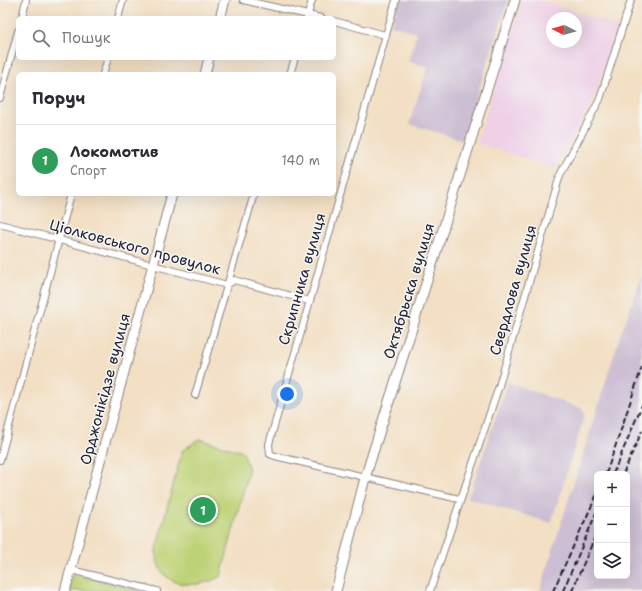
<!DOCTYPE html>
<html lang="uk">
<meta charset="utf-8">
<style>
body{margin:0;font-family:"Shantell Sans",sans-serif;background:#f2f2f3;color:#2b2b33}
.controls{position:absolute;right:12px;bottom:12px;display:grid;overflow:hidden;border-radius:6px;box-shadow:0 4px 16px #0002}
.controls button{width:36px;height:36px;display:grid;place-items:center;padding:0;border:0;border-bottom:1px solid #e1e1e2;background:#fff;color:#2b2b33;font:20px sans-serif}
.compass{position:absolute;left:546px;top:12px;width:36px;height:36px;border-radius:50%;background:#fff;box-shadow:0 4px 16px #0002;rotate:276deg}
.you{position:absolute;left:287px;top:394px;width:14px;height:14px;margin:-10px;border:3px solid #fff;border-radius:50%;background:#1a73e8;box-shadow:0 0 0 6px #1a73e833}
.badge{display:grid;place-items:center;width:26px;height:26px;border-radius:50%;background:#c8321e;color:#fff;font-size:13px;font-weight:700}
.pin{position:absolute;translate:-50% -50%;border:2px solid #fff;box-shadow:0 1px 4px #0006}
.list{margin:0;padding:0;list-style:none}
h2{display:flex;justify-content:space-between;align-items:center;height:52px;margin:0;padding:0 16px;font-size:17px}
h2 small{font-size:13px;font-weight:400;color:#7c7c81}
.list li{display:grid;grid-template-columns:26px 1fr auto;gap:12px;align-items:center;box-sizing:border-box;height:72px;padding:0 16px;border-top:1px solid #e1e1e2}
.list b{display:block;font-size:15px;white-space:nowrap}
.list p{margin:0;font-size:13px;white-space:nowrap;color:#7c7c81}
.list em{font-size:13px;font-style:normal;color:#7c7c81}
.icon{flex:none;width:22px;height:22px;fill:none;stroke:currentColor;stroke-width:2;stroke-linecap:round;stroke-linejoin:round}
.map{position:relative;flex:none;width:642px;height:591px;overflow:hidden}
.search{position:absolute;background:#fff;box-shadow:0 4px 16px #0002;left:16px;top:16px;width:320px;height:44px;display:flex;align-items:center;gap:10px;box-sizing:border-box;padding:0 14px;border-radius:6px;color:#7c7c81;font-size:15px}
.panel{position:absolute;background:#fff;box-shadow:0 4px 16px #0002;left:16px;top:72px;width:320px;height:124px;border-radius:6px}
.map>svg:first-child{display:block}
.built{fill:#eed0e7;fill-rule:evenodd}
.industrial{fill:#ccbed3;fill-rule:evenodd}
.green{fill:#bdd276;stroke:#707a58}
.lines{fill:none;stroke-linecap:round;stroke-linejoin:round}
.minor-casing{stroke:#8a807f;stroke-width:8}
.secondary-casing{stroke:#8a807f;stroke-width:11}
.minor{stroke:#fff;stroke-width:6}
.secondary{stroke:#fff;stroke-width:9}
.rail{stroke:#22223b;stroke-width:2;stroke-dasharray:6 3;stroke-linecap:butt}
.labels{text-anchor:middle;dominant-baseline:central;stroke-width:3;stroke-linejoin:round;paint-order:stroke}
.street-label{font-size:15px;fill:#22223b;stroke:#f6f6f2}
</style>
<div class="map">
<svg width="642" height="591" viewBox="0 0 642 591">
<rect width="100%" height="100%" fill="#f6f6f2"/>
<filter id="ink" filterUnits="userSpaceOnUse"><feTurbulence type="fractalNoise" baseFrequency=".025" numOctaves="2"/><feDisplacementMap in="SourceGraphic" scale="8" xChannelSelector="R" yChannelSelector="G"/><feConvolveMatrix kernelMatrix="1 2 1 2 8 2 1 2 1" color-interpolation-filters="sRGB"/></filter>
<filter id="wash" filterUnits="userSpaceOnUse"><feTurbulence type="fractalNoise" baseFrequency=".012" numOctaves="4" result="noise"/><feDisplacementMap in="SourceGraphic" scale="16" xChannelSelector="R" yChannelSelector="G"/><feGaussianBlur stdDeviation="0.9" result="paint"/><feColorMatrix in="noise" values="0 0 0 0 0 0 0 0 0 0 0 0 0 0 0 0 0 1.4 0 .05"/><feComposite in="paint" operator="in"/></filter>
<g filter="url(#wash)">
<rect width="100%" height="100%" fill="#f3dfc3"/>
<path class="built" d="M522 0H540L618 26 594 99 556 169 477 143ZM552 18H576V42H552Z"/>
<g class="industrial">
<polygon points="399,0 508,0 462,140 409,124 428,67 408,61 417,33 391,25"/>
<path d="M642 277V591H540L619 339ZM597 474H627V576H597Z"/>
<polygon points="508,382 583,409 585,414 551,523 468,498"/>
</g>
<g class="green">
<path d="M199 439 243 452 249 469 221 576C195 591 156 588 156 550L182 451Z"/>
<polygon points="73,574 140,591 68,591"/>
</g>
</g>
<g filter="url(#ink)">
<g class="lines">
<defs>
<g id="minor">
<polyline points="243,0 321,18"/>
<polyline points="396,0 269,444 270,454 275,456 459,499"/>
<polyline points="22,18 26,0"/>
<polyline points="118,18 123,0"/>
<polyline points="307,18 312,0"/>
<polyline points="334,21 385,35"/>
<polyline points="103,74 108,58"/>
<polyline points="290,74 295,58"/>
<polyline points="0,98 18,31"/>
<polyline points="0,224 227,285 234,280 309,301"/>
<polyline points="195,395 254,194"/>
<polyline points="0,460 71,194"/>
<polyline points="71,570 157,591"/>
<polyline points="430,591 499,386 560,175 600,99 631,0"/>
</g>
<g id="secondary">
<polyline points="220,18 225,0"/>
<polyline points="205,74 209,58"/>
<polyline points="65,591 172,194"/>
<polyline points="336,591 365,478 515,0"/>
</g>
</defs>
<use href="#minor" class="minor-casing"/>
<use href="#secondary" class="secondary-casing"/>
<use href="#minor" class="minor"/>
<use href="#secondary" class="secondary"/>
<g class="rail">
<polyline points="606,474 642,367"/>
<polyline points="613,474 642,405"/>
<polyline points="623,474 642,431"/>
<polyline points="553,591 597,494"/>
<polyline points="563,591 597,511"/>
<polyline points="572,591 597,532"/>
</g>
</g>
</g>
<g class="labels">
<g class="street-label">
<text transform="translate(135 247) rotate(15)">Ціолковського провулок</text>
<text transform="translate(302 279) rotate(-74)">Скрипника вулиця</text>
<text transform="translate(513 290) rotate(-74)">Свердлова вулиця</text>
<text transform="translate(409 291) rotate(-73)">Октябрьска вулиця</text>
<text transform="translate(105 389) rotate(-75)">Орджонікідзе вулиця</text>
</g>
</g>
</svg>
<div class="controls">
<button>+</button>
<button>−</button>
<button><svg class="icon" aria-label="layers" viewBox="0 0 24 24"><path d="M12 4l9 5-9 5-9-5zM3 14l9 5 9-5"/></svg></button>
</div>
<svg class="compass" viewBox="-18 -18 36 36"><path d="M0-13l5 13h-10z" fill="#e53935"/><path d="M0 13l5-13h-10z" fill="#7c7c81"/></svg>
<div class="you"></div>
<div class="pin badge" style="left:203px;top:510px;background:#2e9e5b">1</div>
<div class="search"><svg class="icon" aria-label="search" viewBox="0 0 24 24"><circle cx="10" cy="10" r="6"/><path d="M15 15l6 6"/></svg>Пошук</div>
<section class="panel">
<h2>Поруч<small></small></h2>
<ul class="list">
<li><span class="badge" style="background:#2e9e5b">1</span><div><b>Локомотив</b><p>Спорт</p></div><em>140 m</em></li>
</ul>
</section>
</div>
